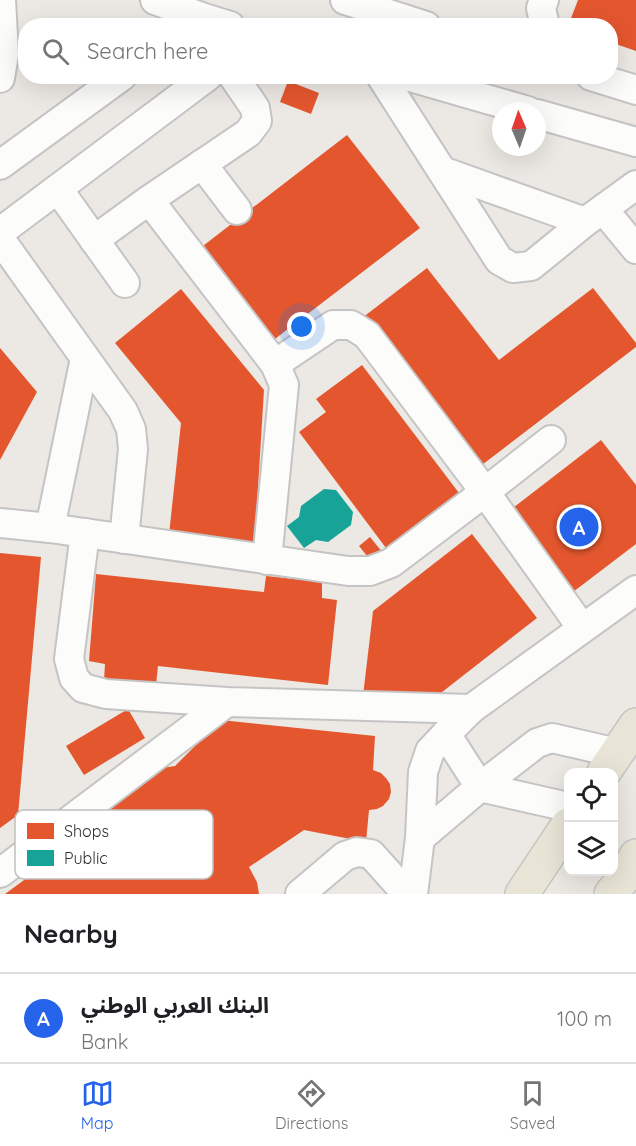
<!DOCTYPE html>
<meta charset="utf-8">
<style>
body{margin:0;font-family:Quicksand,"Noto Sans Arabic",sans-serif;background:#f2f2f2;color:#202124}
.controls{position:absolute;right:18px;bottom:18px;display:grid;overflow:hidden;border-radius:12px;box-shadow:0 6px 24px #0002}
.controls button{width:54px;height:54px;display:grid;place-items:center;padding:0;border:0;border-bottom:2px solid #e0e0e0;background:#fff;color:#202124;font:30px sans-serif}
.compass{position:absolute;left:492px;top:102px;width:54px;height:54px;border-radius:50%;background:#fff;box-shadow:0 6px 24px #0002;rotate:358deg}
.you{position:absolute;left:302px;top:327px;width:21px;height:21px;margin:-15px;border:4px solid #fff;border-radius:50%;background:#1a73e8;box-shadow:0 0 0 9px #1a73e833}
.badge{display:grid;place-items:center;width:39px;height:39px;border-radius:50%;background:#2563eb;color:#fff;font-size:20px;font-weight:700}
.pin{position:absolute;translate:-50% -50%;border:3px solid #fff;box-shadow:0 2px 6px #0006}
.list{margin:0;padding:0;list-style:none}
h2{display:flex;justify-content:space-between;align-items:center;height:78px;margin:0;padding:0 24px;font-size:26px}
h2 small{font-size:20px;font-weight:400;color:#757577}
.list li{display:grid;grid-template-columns:39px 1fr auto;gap:18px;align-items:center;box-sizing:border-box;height:90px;padding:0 24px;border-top:2px solid #e0e0e0}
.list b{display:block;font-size:22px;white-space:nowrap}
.list p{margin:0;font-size:20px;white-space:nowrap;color:#757577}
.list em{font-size:20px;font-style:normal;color:#757577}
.icon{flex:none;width:33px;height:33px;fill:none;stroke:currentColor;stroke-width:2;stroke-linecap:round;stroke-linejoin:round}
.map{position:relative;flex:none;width:636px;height:894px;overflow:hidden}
.search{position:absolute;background:#fff;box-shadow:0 6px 24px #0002;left:18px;right:18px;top:18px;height:66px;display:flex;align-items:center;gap:15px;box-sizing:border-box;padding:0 21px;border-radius:24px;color:#757577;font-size:22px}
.sheet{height:168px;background:#fff}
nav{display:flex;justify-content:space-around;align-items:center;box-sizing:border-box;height:84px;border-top:2px solid #e0e0e0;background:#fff;font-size:16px;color:#757577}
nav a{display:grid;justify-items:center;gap:3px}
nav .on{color:#2563eb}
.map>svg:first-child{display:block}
.shops{fill:#e4572e}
.public{fill:#17a398}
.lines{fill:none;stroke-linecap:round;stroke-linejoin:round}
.minor-casing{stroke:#c5c4c5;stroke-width:32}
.major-casing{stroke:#c6c5c4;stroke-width:36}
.minor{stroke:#fcfcfb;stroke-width:28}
.major{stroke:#e8e4d6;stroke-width:33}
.key{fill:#fff;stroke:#c0c0c0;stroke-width:1.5}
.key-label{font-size:16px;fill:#2e2e2e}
</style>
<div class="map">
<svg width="636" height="894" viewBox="0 0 636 894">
<rect width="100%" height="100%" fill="#ece8e4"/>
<g class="shops">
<polygon points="578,0 636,0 636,51 610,42 610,26 568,26"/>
<polygon points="288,81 319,93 311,114 280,102"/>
<polygon points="347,135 420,228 271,342 199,249"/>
<polygon points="427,268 499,360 593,288 636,343 636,347 478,468 362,318"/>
<polygon points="181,289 264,390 254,553 168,544 181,423 115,343"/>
<polygon points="0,348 37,392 0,460"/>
<polygon points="362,365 462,497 389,552 299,432 326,412 316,399"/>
<polygon points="601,440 636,485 636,544 573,592 509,511"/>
<polygon points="472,534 537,618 428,703 363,696 373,611"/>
<polygon points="370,537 383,553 372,562 359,546"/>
<polygon points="0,553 41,557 18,815 0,828"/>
<polygon points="96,574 264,592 266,576 322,582 322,598 337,600 328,685 158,666 156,685 104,680 105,664 89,661"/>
<polygon points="128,709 145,738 84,775 66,746"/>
<polygon points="221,720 375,736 373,770 381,773 386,778 390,784 391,792 389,799 383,806 377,809 369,810 366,842 304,830 249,867 257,882 259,894 5,894 95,828 104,808 161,768 175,766"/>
</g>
<polygon class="public" points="324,489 336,490 353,512 351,525 328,542 316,540 304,548 287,526 299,517 301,506"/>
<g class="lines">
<defs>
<g id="minor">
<polyline points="155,0 204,18 230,26"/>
<polyline points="345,0 426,26"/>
<polyline points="544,0 541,8 545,26"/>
<polyline points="381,76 499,260 513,268 531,266 585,222 636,185"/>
<polyline points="407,76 528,111"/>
<polyline points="591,76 636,90"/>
<polyline points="0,78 4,54 1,0"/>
<polyline points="537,114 636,142"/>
<polyline points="202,164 237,210"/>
<polyline points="0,165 122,76"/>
<polyline points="442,171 585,222"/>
<polyline points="58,189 125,283"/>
<polyline points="149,200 275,364 284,385 267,560"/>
<polyline points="603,209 636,249"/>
<polyline points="0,232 208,76"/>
<polyline points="0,239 123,411 131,429 133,449 124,539"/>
<polyline points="94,240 149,200 248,133 257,121 255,108 233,76"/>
<polyline points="275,364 333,325 351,325 367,335 485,492 582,628"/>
<polyline points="0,523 50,528 348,571 370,571 391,563 485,492 551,440"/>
<polyline points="50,528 85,358"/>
<polyline points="85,533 69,659 74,678 83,688 106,694 227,702 471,709"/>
<polyline points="446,734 480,787 537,743 552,738 617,753"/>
<polyline points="420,838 423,772 430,751 446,734 471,709 636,590"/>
<polyline points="0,873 227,702"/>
<polyline points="300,894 345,856 357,852 371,854 407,894"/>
<polyline points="413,894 420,838 480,787 568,807"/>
</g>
<g id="major">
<polyline points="604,772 636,725"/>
<polyline points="522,894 568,825"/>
<polyline points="611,894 623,879 636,856"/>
</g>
</defs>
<use href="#minor" class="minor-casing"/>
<use href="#major" class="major-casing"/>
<use href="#minor" class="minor"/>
<use href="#major" class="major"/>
</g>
<rect x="15" y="810" width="198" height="69" rx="9" class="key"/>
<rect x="27" y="823" width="27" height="16" fill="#e4572e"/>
<rect x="27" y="850" width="27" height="16" fill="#17a398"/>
<g class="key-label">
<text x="64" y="837">Shops</text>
<text x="64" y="864">Public</text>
</g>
</svg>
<div class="controls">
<button><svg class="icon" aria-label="locate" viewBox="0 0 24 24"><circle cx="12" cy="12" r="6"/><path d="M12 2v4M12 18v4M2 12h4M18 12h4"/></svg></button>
<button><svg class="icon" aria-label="layers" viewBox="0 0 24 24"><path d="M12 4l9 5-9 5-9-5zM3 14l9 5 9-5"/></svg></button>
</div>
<svg class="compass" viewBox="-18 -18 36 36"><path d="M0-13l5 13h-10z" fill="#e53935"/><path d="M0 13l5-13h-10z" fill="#757577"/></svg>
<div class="you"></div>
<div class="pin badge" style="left:579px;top:527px">A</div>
<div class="search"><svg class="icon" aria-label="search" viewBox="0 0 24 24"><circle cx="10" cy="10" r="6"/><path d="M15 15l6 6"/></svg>Search here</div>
</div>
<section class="sheet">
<h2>Nearby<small></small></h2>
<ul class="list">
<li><span class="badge">A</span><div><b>البنك العربي الوطني</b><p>Bank</p></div><em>100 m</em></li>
</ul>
</section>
<nav>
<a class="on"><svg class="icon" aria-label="map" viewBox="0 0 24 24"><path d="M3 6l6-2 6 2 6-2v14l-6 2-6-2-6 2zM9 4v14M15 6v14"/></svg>Map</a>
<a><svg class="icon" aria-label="directions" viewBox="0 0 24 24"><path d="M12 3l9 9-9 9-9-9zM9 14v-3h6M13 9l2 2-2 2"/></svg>Directions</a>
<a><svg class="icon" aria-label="saved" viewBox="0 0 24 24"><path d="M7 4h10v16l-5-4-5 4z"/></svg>Saved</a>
</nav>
